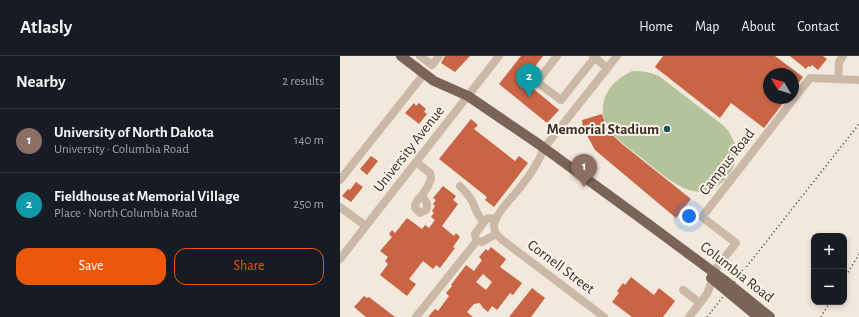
<!DOCTYPE html>
<meta charset="utf-8">
<style>
body{margin:0;font-family:"Alegreya Sans",sans-serif;background:#242831;color:#f1f3f6}
.controls{position:absolute;right:12px;bottom:12px;display:grid;overflow:hidden;border-radius:8px;box-shadow:0 2px 6px #0003}
.controls button{width:36px;height:36px;display:grid;place-items:center;padding:0;border:0;border-bottom:1px solid #363941;background:#171b24;color:#f1f3f6;font:20px sans-serif}
.compass{position:absolute;left:423px;top:12px;width:36px;height:36px;border-radius:50%;background:#171b24;box-shadow:0 2px 6px #0003;rotate:308deg}
.you{position:absolute;left:349px;top:160px;width:14px;height:14px;margin:-10px;border:3px solid #fff;border-radius:50%;background:#1a73e8;box-shadow:0 0 0 6px #1a73e833}
.badge{display:grid;place-items:center;width:26px;height:26px;border-radius:50%;background:#ea580c;color:#fff;font-size:13px;font-weight:700}
.pin{position:absolute;translate:-50% -33px;filter:drop-shadow(0 1px 2px #0008)}
.pin::after{content:'';position:absolute;top:21px;width:14px;height:12px;background:inherit;clip-path:polygon(0 0,100% 0,50% 100%)}
.list{margin:0;padding:0;list-style:none}
h2{display:flex;justify-content:space-between;align-items:center;height:52px;margin:0;padding:0 16px;font-size:17px}
h2 small{font-size:13px;font-weight:400;color:#9ea1a6}
.list li{display:grid;grid-template-columns:26px 1fr auto;gap:12px;align-items:center;box-sizing:border-box;height:64px;padding:0 16px;border-top:1px solid #363941}
.list b{display:block;font-size:15px;white-space:nowrap}
.list p{margin:0;font-size:13px;white-space:nowrap;color:#9ea1a6}
.list em{font-size:13px;font-style:normal;color:#9ea1a6}
.actions{display:flex;gap:8px;padding:12px 16px}
.actions a{flex:1;padding:9px 0;border:1px solid #ea580c;border-radius:12px;text-align:center;font-size:14px;color:#ea580c}
.actions .main{background:#ea580c;color:#fff}
.map{position:relative;flex:none;width:519px;height:261px;overflow:hidden}
header{display:flex;align-items:center;gap:24px;box-sizing:border-box;height:56px;padding:0 20px;background:#171b24;border-bottom:1px solid #363941}
header strong{font-size:19px}
nav{display:flex;gap:22px;margin-inline-start:auto;font-size:14px}
main{display:flex}
aside{flex:1;background:#171b24}
.map>svg:first-child{display:block}
.green{fill:#b5c39b}
.building{fill:#c96444;fill-rule:evenodd}
.lines{fill:none;stroke-linecap:round;stroke-linejoin:round}
.minor{stroke:#cbb8a7;stroke-width:8}
.major{stroke:#7a6459;stroke-width:10}
.rail{stroke:#382d28;stroke-width:1.5;stroke-dasharray:1 3;stroke-linecap:butt}
.major-bridge{stroke:#7a6459;stroke-width:10}
.poi-dot{fill:#1c565b;stroke:#faf2e9;stroke-width:1.5}
.labels{text-anchor:middle;dominant-baseline:central;stroke-width:4;stroke-linejoin:round;paint-order:stroke}
.poi-label{font-size:15px;font-weight:bold;fill:#382d28;stroke:#faf2e9;text-anchor:end}
.street-label{font-size:15px;fill:#382d28;stroke:#faf2e9}
</style>
<header>
<strong>Atlasly</strong>
<nav><a>Home</a><a>Map</a><a>About</a><a>Contact</a></nav>
</header>
<main>
<aside>
<h2>Nearby<small>2 results</small></h2>
<ul class="list">
<li><span class="badge" style="background:#8d6e63">1</span><div><b>University of North Dakota</b><p>University · Columbia Road</p></div><em>140 m</em></li>
<li><span class="badge" style="background:#0f9aa8">2</span><div><b>Fieldhouse at Memorial Village</b><p>Place · North Columbia Road</p></div><em>250 m</em></li>
</ul>
<div class="actions"><a class="main">Save</a><a>Share</a></div>
</aside>
<div class="map">
<svg width="519" height="261" viewBox="0 0 519 261">
<rect width="100%" height="100%" fill="#f3e8dc"/>
<path class="green" d="M292 15C302 15 310 16 319 20L384 70 389 76 398 94C395 98 396 100 395 105 394 115 384 126 376 131 368 136 357 137 349 134 332 128 318 115 304 104 293 95 280 87 271 76 257 60 262 35 279 23 283 20 288 17 292 15Z"/>
<g class="building">
<polygon points="105,0 130,0 115,16 101,7"/>
<polygon points="181,0 203,0 184,25 219,54 207,67 159,28"/>
<polygon points="323,0 435,0 463,21 453,34 453,18 429,18 429,42 447,42 424,72 391,47 380,62 315,11"/>
<polygon points="450,0 483,0 487,3 478,14 472,9 470,11 468,10 466,13"/>
<polygon points="74,47 76,50 79,47 86,53 84,56 87,58 79,68 65,57"/>
<polygon points="262,58 267,74 282,88 351,143 336,162 255,94 243,72 242,64"/>
<polygon points="131,63 138,69 134,73 175,105 179,100 188,107 154,151 145,144 147,141 99,103"/>
<polygon points="31,100 38,105 27,119 20,113"/>
<polygon points="16,126 23,131 11,146 2,140 8,133 10,134"/>
<polygon points="103,130 116,140 113,144 118,148 102,170 114,180 116,177 120,181 113,191 115,192 100,212 96,209 93,213 83,205 69,223 76,228 67,240 40,219 48,208 45,205 48,201 40,195 52,181 49,178 52,174 55,177 67,162 82,173 85,169 89,172 95,164 91,161 94,157 92,155 95,150 93,148 96,144 93,142"/>
<path d="M151 191 166 203 160 211 182 227 173 239 170 237 157 254 152 250 148 256 142 251 140 247 134 248 127 256 133 261H88L95 253 98 255 109 240 106 237 112 230 111 229 126 209 134 215 142 204 139 201 146 193 148 195ZM143 218 152 226 146 234 136 226Z"/>
<polygon points="291,221 314,239 319,232 335,245 323,261 292,261 272,246 279,237 277,235 283,227 285,229"/>
<polygon points="192,232 205,242 191,261 169,261"/>
<polygon points="24,240 27,242 29,241 55,261 26,261 14,251"/>
</g>
<g class="lines">
<g class="minor">
<polyline points="80,0 92,9 99,0"/>
<polyline points="217,0 197,26 221,44 256,0"/>
<polyline points="253,0 267,12"/>
<polyline points="498,23 499,6 503,0"/>
<path d="M76 106 90 117 91 123C89 128 86 134 83 138 79 143 74 146 75 152L80 157 86 154C89 147 86 145 81 140"/>
<polyline points="0,124 84,18"/>
<path d="M120 130C125 135 129 139 132 145 136 153 137 160 144 166"/>
<polyline points="0,151 26,170"/>
<path d="M155 163 148 162 144 166 135 178C135 183 137 185 142 186L156 178"/>
<polyline points="0,203 159,0"/>
<polyline points="343,234 360,247"/>
<polyline points="76,261 135,187"/>
<path d="M264 261 161 183C157 179 154 176 154 170 155 157 174 140 182 129 191 118 199 105 204 92L277 0"/>
<polyline points="349,261 367,238 377,211 396,187 362,161 470,22 519,24"/>
</g>
<polyline class="major" points="61,0 94,25 128,40 200,89 307,167"/>
<g class="rail">
<polyline points="504,223 519,198"/>
<polyline points="367,261 519,68"/>
<polyline points="481,261 490,246"/>
</g>
<g class="major-bridge">
<polyline points="307,167 384,224 430,261"/>
<polyline points="371,222 418,261"/>
</g>
</g>
<circle class="poi-dot" cx="327" cy="73" r="4"/>
<g class="labels">
<g class="poi-label">
<text x="319" y="73">Memorial Stadium</text>
</g>
<g class="street-label">
<text transform="translate(69 93) rotate(-52)">University Avenue</text>
<text transform="translate(387 106) rotate(-52)">Campus Road</text>
<text transform="translate(221 211) rotate(37)">Cornell Street</text>
<text transform="translate(397 216) rotate(38)">Columbia Road</text>
</g>
</g>
</svg>
<div class="controls">
<button>+</button>
<button>−</button>
</div>
<svg class="compass" viewBox="-18 -18 36 36"><path d="M0-13l5 13h-10z" fill="#e53935"/><path d="M0 13l5-13h-10z" fill="#9ea1a6"/></svg>
<div class="you"></div>
<div class="pin badge" style="left:244px;top:131px;background:#8d6e63">1</div>
<div class="pin badge" style="left:189px;top:41px;background:#0f9aa8">2</div>
</div>
</main>
